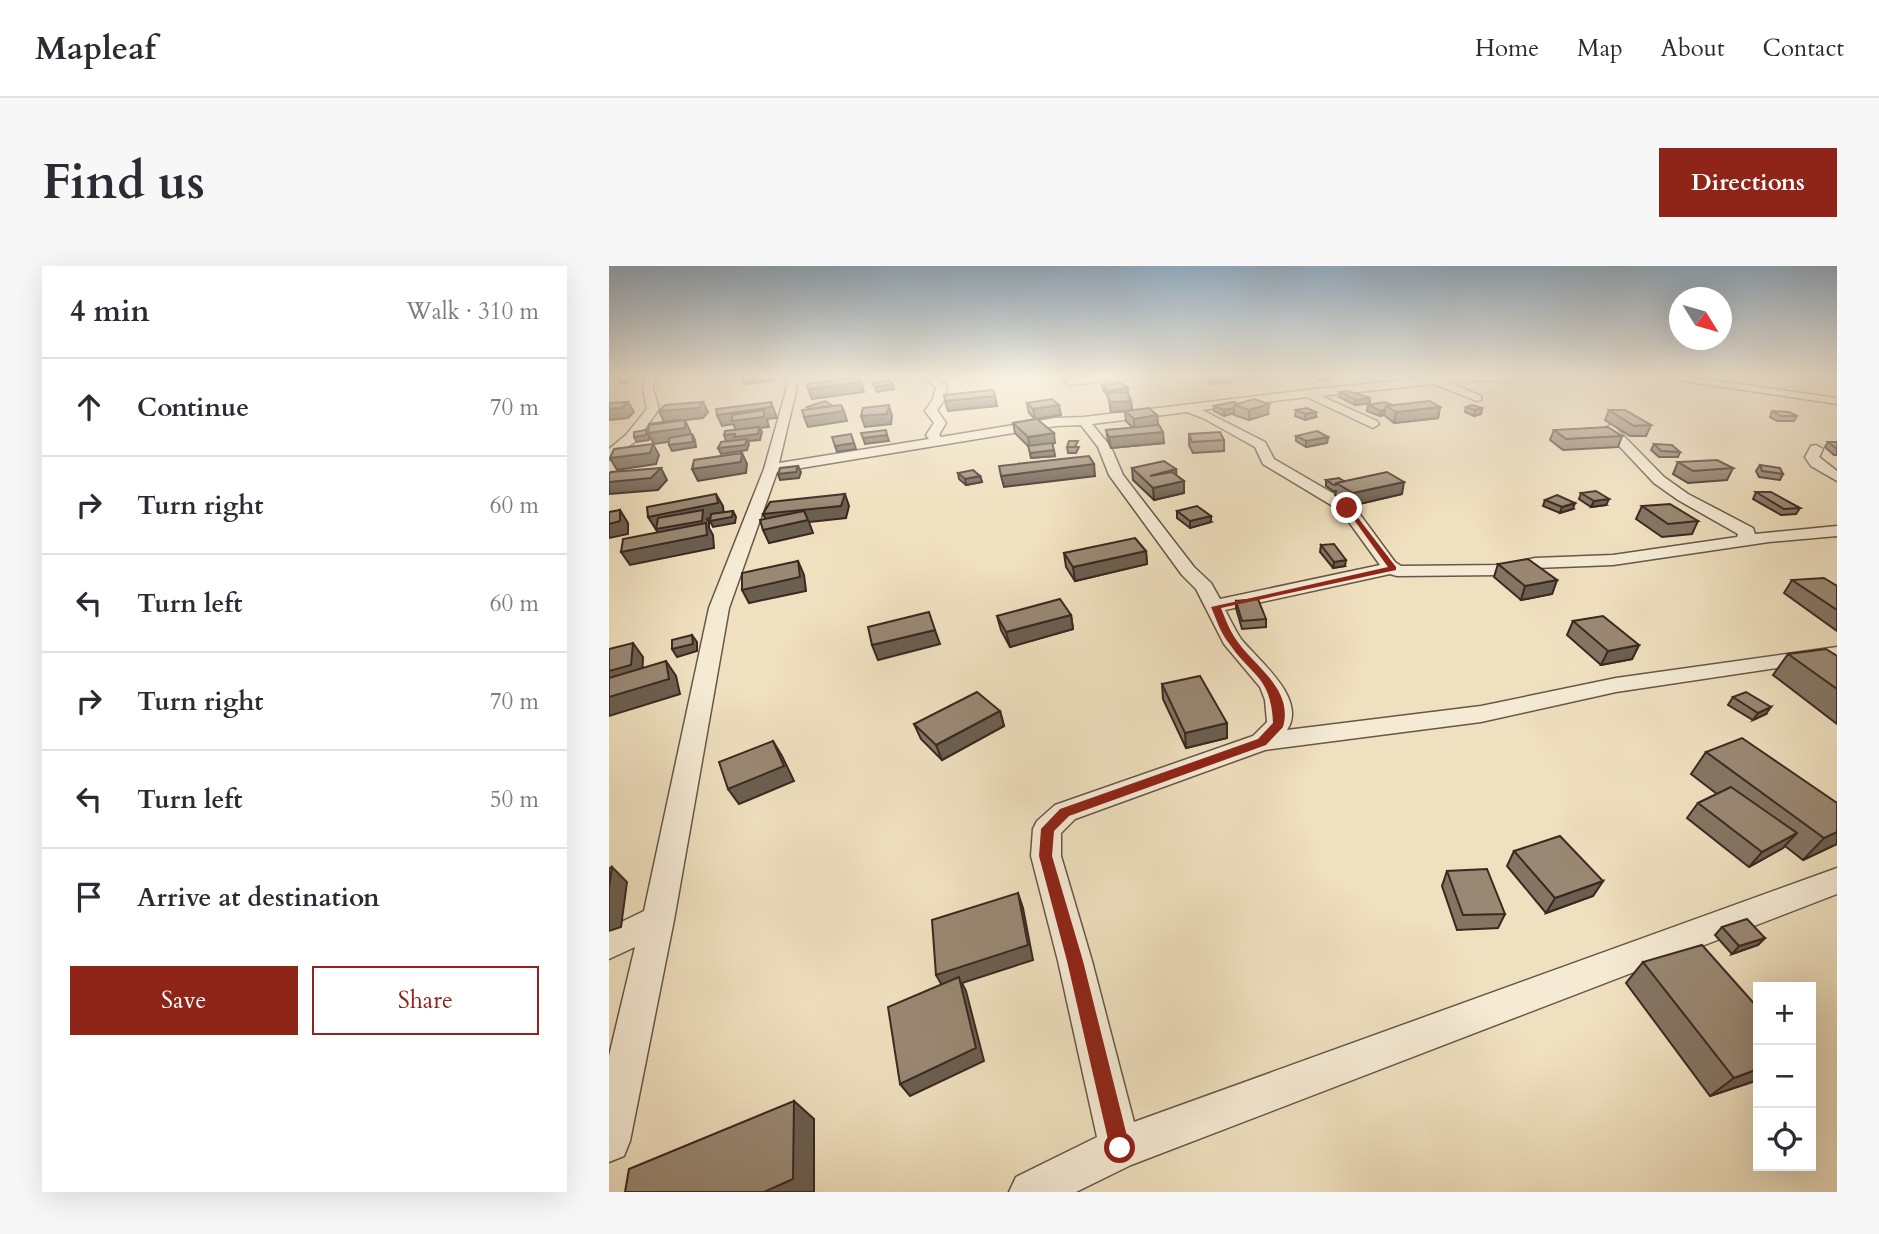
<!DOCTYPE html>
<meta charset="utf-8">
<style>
body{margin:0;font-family:Cardo,serif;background:#f7f7f7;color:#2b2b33}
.controls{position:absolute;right:21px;bottom:21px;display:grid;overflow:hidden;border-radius:0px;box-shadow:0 7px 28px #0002}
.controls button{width:63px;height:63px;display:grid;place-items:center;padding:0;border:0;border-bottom:2px solid #e1e1e2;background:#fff;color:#2b2b33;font:35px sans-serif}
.compass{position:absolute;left:1060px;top:21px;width:63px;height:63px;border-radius:50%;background:#fff;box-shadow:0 7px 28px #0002;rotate:127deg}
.stop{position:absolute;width:21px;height:21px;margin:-16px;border:5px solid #8f2418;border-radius:50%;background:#fff}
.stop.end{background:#8f2418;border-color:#fff;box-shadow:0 2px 7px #0008}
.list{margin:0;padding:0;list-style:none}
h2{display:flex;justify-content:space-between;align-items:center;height:91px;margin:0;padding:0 28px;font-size:30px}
h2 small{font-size:23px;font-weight:400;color:#7c7c81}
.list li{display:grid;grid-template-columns:46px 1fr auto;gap:21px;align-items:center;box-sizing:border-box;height:98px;padding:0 28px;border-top:2px solid #e1e1e2}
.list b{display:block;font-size:26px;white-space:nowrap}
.list em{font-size:23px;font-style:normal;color:#7c7c81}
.actions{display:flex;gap:14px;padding:21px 28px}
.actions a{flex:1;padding:16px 0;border:2px solid #8f2418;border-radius:0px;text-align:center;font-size:24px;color:#8f2418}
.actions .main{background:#8f2418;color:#fff}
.icon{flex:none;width:38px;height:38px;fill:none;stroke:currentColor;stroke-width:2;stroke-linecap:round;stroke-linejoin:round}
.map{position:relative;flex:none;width:1228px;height:926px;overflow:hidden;border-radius:0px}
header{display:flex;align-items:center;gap:42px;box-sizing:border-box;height:98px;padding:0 35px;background:#fff;border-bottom:2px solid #e1e1e2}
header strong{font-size:33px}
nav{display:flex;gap:38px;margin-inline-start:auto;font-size:24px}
.intro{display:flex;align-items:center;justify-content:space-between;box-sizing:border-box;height:168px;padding:0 42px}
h1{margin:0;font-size:49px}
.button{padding:18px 32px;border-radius:0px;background:#8f2418;color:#fff;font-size:24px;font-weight:700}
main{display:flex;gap:42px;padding:0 42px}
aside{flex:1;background:#fff;border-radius:0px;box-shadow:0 7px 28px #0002}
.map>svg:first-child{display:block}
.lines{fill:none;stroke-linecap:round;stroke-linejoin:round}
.street-casing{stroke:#685648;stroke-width:3}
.street{fill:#f5ebd5;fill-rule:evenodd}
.wall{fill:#847563;stroke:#3b2821;stroke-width:2}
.shaded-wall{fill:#6b5f50;stroke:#3b2821;stroke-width:2}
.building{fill:#998873;stroke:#3b2821;stroke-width:2}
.route{fill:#8f2418}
</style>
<header>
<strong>Mapleaf</strong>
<nav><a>Home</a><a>Map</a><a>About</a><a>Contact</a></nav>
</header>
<div class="intro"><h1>Find us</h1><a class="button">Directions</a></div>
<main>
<aside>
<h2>4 min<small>Walk · 310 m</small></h2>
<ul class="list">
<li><svg class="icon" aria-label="ahead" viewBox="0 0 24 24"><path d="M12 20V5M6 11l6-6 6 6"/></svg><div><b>Continue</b></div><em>70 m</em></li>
<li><svg class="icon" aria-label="right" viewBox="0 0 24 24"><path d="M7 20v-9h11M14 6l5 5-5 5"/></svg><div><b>Turn right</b></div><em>60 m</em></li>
<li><svg class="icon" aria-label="left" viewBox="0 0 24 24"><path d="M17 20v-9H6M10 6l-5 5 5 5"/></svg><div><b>Turn left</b></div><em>60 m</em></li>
<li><svg class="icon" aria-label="right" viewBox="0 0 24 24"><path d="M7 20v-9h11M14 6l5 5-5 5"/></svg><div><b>Turn right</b></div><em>70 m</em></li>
<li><svg class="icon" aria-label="left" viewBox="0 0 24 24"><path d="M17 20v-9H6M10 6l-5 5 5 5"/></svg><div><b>Turn left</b></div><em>50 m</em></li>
<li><svg class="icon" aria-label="arrive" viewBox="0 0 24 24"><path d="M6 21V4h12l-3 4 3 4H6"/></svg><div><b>Arrive at destination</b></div></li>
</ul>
<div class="actions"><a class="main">Save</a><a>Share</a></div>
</aside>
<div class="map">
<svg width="1228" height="926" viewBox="0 0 1228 926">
<rect width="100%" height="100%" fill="#efe0bf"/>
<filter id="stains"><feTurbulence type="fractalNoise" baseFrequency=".00286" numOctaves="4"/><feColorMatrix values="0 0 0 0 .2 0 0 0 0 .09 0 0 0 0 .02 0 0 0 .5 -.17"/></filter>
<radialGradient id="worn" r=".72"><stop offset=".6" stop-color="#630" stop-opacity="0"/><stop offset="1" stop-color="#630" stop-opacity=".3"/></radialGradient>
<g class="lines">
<defs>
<g id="street">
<polygon points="37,109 47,109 44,123 50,143 27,175 0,194 0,183 17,169 38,143 34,123"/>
<path d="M178 109H188L187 125 170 197 320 173 317 169 325 157 316 145 324 133 327 121 312 109H324L338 120 336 133 328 144 337 157 330 169 332 171 447 152 475 151 698 124 848 109H952L947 112 839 116 872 130V134L868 135 825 118 712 130 768 155 770 158 764 162 698 131 593 144 656 176 665 193 744 239 786 296 792 300 893 299 926 292 1004 289 1128 271 1129 268 1069 234 1045 217 997 166 995 163 1001 159 1005 160 1055 211 1079 228 1144 262 1146 268 1228 260V270L1160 276 1004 299 926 302 893 309 788 310 781 308 616 344C621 353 626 364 632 373 649 394 699 433 678 464L872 440 1007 412 1228 381V393L1007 426 872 456 656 484 466 553 452 567V590L483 695 525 856 1228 602V628L522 899 467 926H400L407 911 488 871 449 695 422 590 424 563 428 555 446 539 644 470 658 456 656 434 651 421 615 378 587 323 573 309 500 209 489 181 472 159 447 160 168 206 120 342 65 654 21 875 15 890 0 896V790L26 681 0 693V662L35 645 100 342 155 203 177 125ZM578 146 594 152 646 181 654 198 732 245 771 299 611 333 602 317 585 301 514 209 502 181 483 158Z"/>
<polygon points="495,109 533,109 528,112 460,119 455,116 460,113"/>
<polygon points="1036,109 1065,109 1228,132 1228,138"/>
<polygon points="1207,179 1214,183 1210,191 1228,205 1228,215 1202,200 1196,191 1202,180"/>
</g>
</defs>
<use href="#street" class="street-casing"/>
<use href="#street" class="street"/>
</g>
<g class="wall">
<polygon points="597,109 621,109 621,117 601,118"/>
<polygon points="705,109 723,109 723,113 710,114 705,111"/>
<polygon points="493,119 519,122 519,127 522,135 523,144 548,149 549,159 555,177 502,182 499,175 497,164 524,162 517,155 516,145 502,146 499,130 494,124"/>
<polygon points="731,126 761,132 761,137 746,139 730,131"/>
<polygon points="624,136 659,148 640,154 625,149 625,147 615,150 605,145 605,140"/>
<polygon points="418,137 452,149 428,153 446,177 443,178 446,190 422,192 420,181 406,167 404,157 426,153 420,147"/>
<polygon points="759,139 783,139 831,141 829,152 785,157 775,149 771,150 758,145"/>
<polygon points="857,141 873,142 872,148 865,150 856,146"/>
<polygon points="687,144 707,151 696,154 686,150"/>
<polygon points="1000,144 1042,159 1037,170 1021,170 996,154"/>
<polygon points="1163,145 1188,150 1185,155 1168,155 1161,151"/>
<polygon points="945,164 1013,170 1009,181 954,184 941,174"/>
<polygon points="580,168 615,174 615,185 584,187 580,179"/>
<polygon points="687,170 719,171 718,177 697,181 687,175"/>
<polygon points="1219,176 1228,176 1228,189 1225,189 1216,181"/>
<polygon points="1045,178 1071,186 1069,191 1050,191 1042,184"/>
<polygon points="458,181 470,181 467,187 459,187"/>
<polygon points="1069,196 1124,202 1118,214 1079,217 1064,208"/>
<polygon points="1151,199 1174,208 1171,214 1150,211 1147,205"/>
<polygon points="523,202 568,210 575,215 575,227 545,234 524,214"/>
<polygon points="349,207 371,210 373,216 357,219 350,213"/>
<polygon points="717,214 735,215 793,228 742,240 726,229 727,225 724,225 717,220"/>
<polygon points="1147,226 1191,242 1187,248 1172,249 1144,233"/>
<polygon points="972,227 997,239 982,241 970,233"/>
<polygon points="936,234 964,243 951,247 934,240"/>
<polygon points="1033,240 1089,255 1083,268 1053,271 1027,253"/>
<polygon points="568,245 602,256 581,262 568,252"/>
<polygon points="712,279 736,300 724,302 711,286"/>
<polygon points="537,285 538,298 466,315 457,301 455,287"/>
<polygon points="889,298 948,314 943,328 912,334 885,311"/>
<polygon points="1183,314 1228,320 1228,365 1175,327"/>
<polygon points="627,335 657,353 657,361 633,363 627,342"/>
<polygon points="462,349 464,363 401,381 392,364 388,350"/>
<polygon points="964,355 1030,379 1023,393 992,399 958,369"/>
<polygon points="1179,388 1228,390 1228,458 1164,409"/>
<polygon points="553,418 618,457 618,472 577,482 554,433"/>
<polygon points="1124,431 1157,448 1144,454 1119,439"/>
<polygon points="391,445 395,460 333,494 312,473 305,458"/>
<polygon points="1097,486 1228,537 1228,578 1194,594 1176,580 1174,582 1140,601 1078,552 1089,537 1108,528 1082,508"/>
<polygon points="905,585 994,615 984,630 937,647 898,600"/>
<polygon points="838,605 896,648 889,662 848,664 833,620"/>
<polygon points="1113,661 1156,672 1149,679 1123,688 1106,669"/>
<polygon points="1034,696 1149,814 1101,830 1017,717"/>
</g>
<g class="shaded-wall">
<polygon points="20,109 28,109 28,110 19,116 11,117 9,112"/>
<polygon points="162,109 165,110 164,115 135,118 133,113"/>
<polygon points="710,109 723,109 723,113 710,114"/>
<polygon points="252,116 255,126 203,133 199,123"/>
<polygon points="284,118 285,123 268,126 266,121"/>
<polygon points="519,122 519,127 499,130 498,125"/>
<polygon points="386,130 388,140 339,145 336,135"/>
<polygon points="761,132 761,137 746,139 747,134"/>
<polygon points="522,135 523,145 502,146 501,136"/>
<polygon points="19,136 25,146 19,152 0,154 0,143"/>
<polygon points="94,136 99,146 94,152 69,155 76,154 81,165 81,173 45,178 39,167 55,156 50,145"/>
<polygon points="162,136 168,152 158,153 160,161 151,162 153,166 151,174 139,175 140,178 138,184 112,188 109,182 117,175 115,169 128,166 124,158 113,160 108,149"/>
<polygon points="660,138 659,148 640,154 640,144"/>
<polygon points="280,139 283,150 282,158 256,161 252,150"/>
<polygon points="450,139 452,149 426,153 424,143"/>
<polygon points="831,141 829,152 785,157 787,146"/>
<polygon points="625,142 625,147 615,150 615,144"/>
<polygon points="873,142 872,148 865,150 866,144"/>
<polygon points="776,144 775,149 771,150 772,145"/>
<polygon points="235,145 238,155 199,161 195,151"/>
<polygon points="707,146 707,151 696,154 696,148"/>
<polygon points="548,149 549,160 525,163 525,153"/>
<polygon points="37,164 40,170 40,174 28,176 25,171"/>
<polygon points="554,166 555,177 502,182 500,171"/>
<polygon points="445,167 446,177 421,182 419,171"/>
<polygon points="83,168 86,174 87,181 63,185 60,179"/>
<polygon points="278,169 280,175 256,178 254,172"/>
<polygon points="719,171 718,177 697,181 697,175"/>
<polygon points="245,177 247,183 228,186 226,180"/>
<polygon points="44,178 50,189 47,198 8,204 1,192"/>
<polygon points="445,184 446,190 422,192 421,187"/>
<polygon points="133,187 138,198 137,207 89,215 83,203"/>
<polygon points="485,198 486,210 395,221 392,210"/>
<polygon points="189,200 192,206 190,212 171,214 169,208"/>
<polygon points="52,202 58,214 49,224 0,228 0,216"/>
<polygon points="567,203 568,215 541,210"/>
<polygon points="371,210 373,216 357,219 356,213"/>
<polygon points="575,215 575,227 545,234 544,222"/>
<polygon points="795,216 793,228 742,240 744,227"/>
<polygon points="107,228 114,240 115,249 98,253 100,256 100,262 104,269 105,282 21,299 12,286 55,276 39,251"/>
<polygon points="236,228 240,240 237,252 200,256 204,267 160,277 154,264 160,260 154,248"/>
<polygon points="1000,233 997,239 982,241 985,235"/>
<polygon points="966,237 964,243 951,247 953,241"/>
<polygon points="11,244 19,257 19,268 0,272 0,258"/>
<polygon points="124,245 127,251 126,257 104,261 101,255"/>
<polygon points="602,250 602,256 581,262 581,255"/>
<polygon points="537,285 538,298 466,315 464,301"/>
<polygon points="737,294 736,300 724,302 725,296"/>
<polygon points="189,295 195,309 197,325 140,337 133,324"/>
<polygon points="948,314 943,328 912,334 916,320"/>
<polygon points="462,349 464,363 401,381 397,366"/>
<polygon points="326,364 331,378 269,394 263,379"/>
<polygon points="83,369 88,376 88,385 68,391 63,383"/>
<polygon points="24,377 34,391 33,414 0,418 0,405"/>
<polygon points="1030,379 1023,393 992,399 999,385"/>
<polygon points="57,395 67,410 71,428 0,450 0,431"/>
<polygon points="1162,441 1157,448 1144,454 1149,447"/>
<polygon points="391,445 395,460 333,494 327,479"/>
<polygon points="618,457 618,472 577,482 576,467"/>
<polygon points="164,475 173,490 185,515 130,538 119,523"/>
<polygon points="1228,566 1228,578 1194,594 1215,572"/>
<polygon points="1188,567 1174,582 1140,601 1153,586"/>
<polygon points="3,601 18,616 12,661 0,665 0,621"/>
<polygon points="994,615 984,630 937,647 946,632"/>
<polygon points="409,627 414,642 424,694 353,717 357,725 375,795 301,830 291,818 335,723 327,709"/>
<polygon points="1156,672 1149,679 1123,688 1130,680"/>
<polygon points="1149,803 1149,814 1101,830 1125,812"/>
<polygon points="185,835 205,853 205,926 155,926"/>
</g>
<g class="building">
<polygon points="12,109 20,109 17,112 9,112"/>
<polygon points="134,109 162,109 133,113"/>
<polygon points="250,111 252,116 199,123 198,118"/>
<polygon points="280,114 284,118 266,121 263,117"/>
<polygon points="513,117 519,122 498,125 493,119"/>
<polygon points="384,124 386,130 336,135 335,129"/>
<polygon points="739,125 761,132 747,134 731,126"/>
<polygon points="518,126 522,135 501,136 498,127"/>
<polygon points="443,133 450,139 424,143 418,137"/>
<polygon points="645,133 660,138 640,144 625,139"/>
<polygon points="216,135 224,140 201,143 198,141"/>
<polygon points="821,135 831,141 787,146 777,140"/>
<polygon points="19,136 13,142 0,143 0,137"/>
<polygon points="94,136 89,142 50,145 56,139"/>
<polygon points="162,136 163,141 108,149 107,143"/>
<polygon points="624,136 629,138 625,139 625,142 615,144 605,140"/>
<polygon points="776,136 783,139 777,140 776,144 772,145 759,139"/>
<polygon points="232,139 235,145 195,151 193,144"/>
<polygon points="280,139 278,148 252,150 254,142"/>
<polygon points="863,139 873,142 866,144 857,141"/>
<polygon points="540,142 548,149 525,153 516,145"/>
<polygon points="698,142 707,146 696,148 687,144"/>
<polygon points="155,144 155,151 123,155 123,149"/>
<polygon points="1000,144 1016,144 1042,159 1025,160"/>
<polygon points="1163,145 1180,146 1188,150 1171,150"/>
<polygon points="428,153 445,167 419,171 404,157"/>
<polygon points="69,154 69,155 40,159 39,164 40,158"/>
<polygon points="76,154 76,162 39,167 40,159"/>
<polygon points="550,159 554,166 500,171 497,164"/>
<polygon points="150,161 149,168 125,171 126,168 115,169 116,165"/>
<polygon points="999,161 1013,170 957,173 945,164"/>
<polygon points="37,164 37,169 25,171 25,166"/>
<polygon points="277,164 278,169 254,172 252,167"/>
<polygon points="708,165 719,171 697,175 687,170"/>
<polygon points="611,166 615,174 583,176 580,168"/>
<polygon points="83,168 84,176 60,179 60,172"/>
<polygon points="242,168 245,177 226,180 223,171"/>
<polygon points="138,173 136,179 109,182 112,176"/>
<polygon points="460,175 469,175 466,181 458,181"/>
<polygon points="1219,176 1228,176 1228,183"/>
<polygon points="443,177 445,184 421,187 419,180"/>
<polygon points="44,178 41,187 1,192 5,183"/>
<polygon points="1045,178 1063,179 1071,186 1052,185"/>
<polygon points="133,187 132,196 83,203 85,194"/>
<polygon points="480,190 485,198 392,210 390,200"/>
<polygon points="1108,194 1124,202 1084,205 1069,196"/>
<polygon points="555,195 567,203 541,210 563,206 575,215 544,222 523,202"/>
<polygon points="1151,199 1171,202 1174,208 1153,205"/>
<polygon points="189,200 187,206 169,208 171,202"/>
<polygon points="52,202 42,212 0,216 0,208 2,206"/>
<polygon points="364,204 371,210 356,213 349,207"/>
<polygon points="778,206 795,216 744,227 727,217"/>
<polygon points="730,212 735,215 727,217 727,219 725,219 717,214"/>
<polygon points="987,225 1000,233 985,235 972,227"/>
<polygon points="1147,226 1162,226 1191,242 1175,243"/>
<polygon points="107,228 109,237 39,251 38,241"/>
<polygon points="236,228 232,240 154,248 161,236"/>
<polygon points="948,229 966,237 953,241 936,234"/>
<polygon points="1061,238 1089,255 1059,258 1033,240"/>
<polygon points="588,240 602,250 581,255 568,245"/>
<polygon points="11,244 11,255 0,258 0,246"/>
<polygon points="94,244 93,255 47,263 49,252"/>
<polygon points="124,245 123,251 101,255 102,248"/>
<polygon points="195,245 199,254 154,264 151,254"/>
<polygon points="97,257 98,269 12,286 14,273"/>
<polygon points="526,272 537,285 464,301 455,287"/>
<polygon points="725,278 737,294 725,296 712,279"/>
<polygon points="919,293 948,314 916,320 889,298"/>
<polygon points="189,295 191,311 133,324 133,307"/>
<polygon points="1215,312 1228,320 1228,344 1183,314"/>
<polygon points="451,333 462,349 397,366 388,350"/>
<polygon points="649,333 657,353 633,355 627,335"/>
<polygon points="320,346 326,364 263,379 259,361"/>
<polygon points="994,350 1030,379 999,385 964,355"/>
<polygon points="83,369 84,378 63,383 63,374"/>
<polygon points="24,377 22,399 0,405 0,383"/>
<polygon points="1217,383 1228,390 1228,423 1179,388"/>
<polygon points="57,395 60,413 0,431 0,412"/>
<polygon points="591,410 618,457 576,467 553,418"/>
<polygon points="368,426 391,445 327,479 305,458"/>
<polygon points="1137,426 1162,441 1149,447 1124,431"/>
<polygon points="1133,472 1228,537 1228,566 1215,572 1097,486"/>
<polygon points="164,475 175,500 119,523 110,496"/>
<polygon points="1122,521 1188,567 1153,586 1089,537"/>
<polygon points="951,570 994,615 946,632 905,585"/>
<polygon points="3,601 0,621 0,602"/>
<polygon points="878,603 896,648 854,649 838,605"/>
<polygon points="409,627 419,679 327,709 323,654"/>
<polygon points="1138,653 1156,672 1130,680 1113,661"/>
<polygon points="1093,679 1149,742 1149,803 1125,812 1034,696"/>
<polygon points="350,711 367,782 291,818 279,741"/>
<polygon points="185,835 184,913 155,926 16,926 20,903"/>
</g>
<linearGradient id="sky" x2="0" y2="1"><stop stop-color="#92acc2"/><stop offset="0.46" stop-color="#f8f1e2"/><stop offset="1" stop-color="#f8f1e2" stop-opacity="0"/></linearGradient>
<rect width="1228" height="239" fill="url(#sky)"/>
<path class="route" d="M735 240H740L787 301V304L612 342C616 352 620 363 626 372 644 400 685 422 674 461L657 479 460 550 445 565 443 590 474 695 521 882 518 889 511 892 504 889 501 882 458 695 430 590 432 563 451 543 649 473 664 457C662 410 643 411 619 376 611 366 607 352 602 341L779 301Z"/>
<rect width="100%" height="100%" filter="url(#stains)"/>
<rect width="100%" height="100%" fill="url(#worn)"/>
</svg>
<div class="controls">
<button>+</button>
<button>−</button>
<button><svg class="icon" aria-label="locate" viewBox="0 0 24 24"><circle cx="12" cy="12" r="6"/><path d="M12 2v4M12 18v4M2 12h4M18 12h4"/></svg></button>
</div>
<svg class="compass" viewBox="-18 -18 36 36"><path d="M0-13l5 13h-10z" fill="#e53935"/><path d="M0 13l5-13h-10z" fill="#7c7c81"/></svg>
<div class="stop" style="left:511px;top:882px"></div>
<div class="stop end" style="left:738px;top:242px"></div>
</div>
</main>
